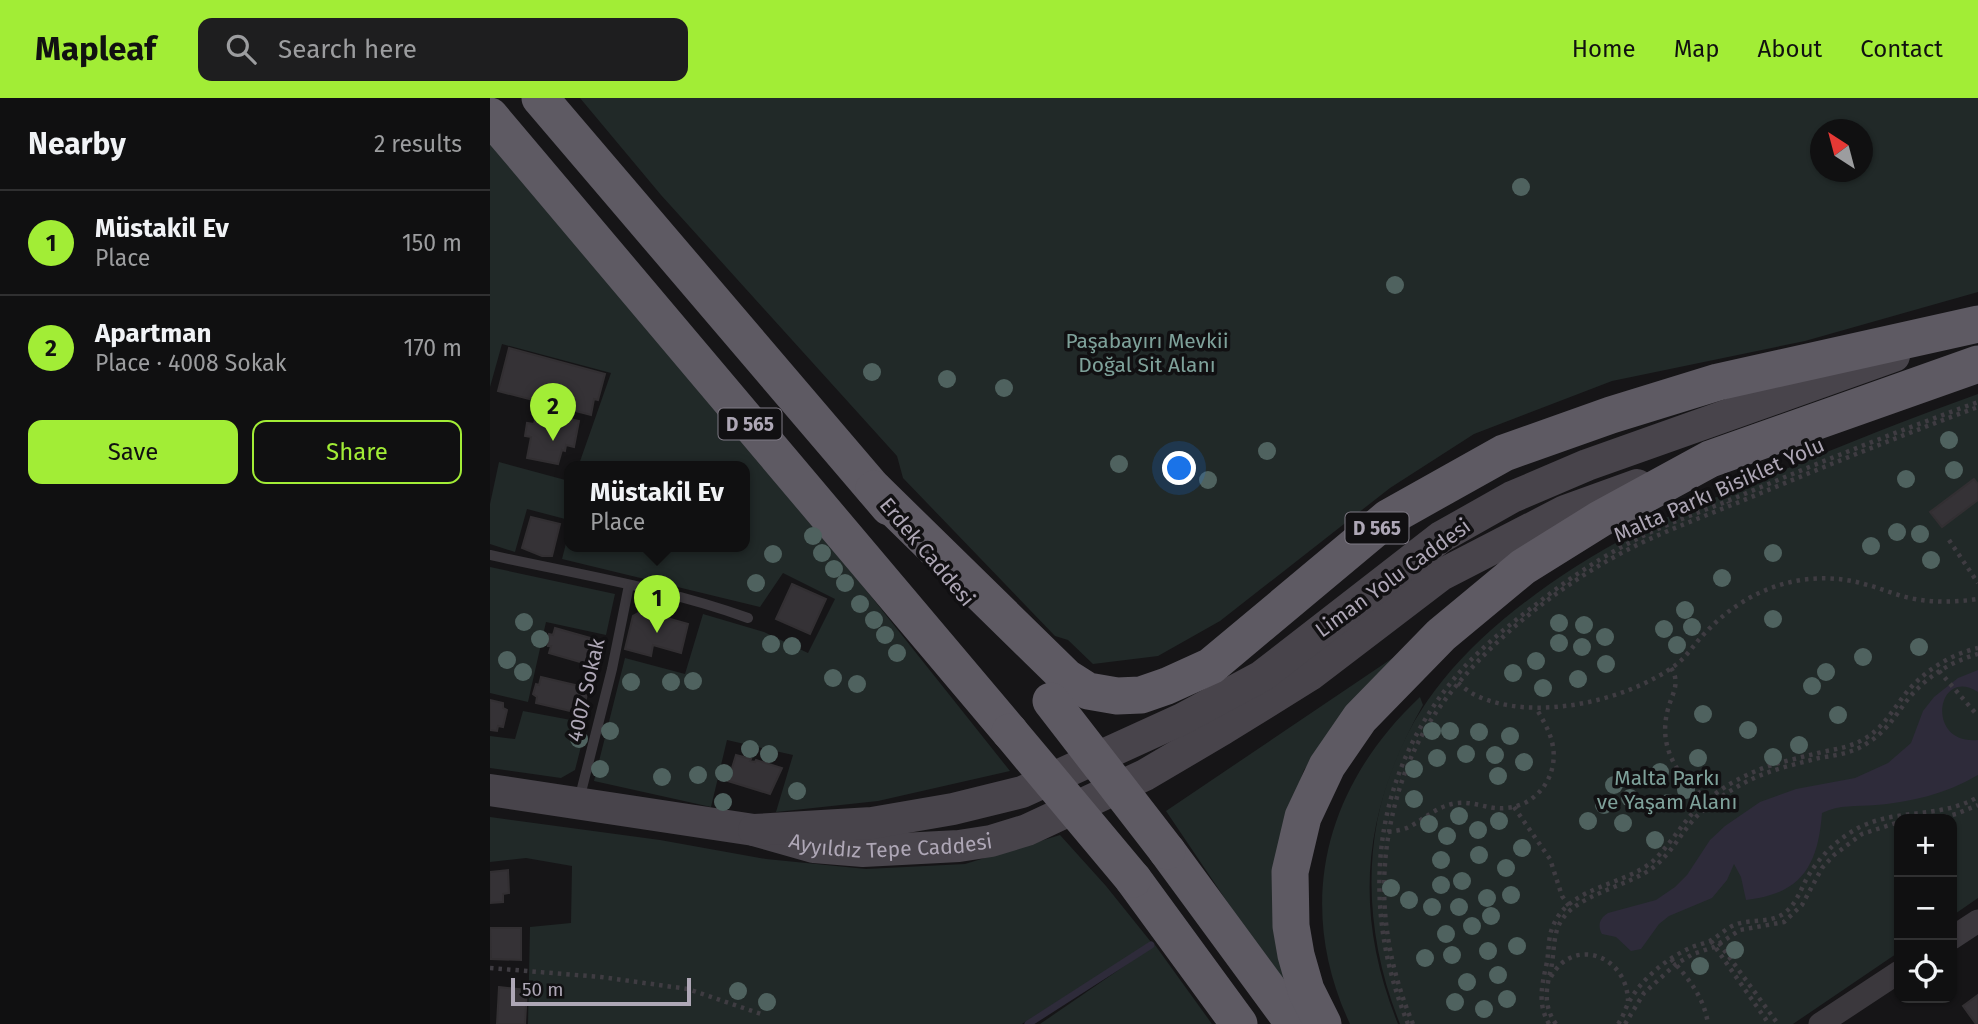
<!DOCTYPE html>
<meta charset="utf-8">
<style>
body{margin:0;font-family:"Fira Sans",sans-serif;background:#1e1e1f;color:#f1f3f6}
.controls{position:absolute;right:21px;bottom:21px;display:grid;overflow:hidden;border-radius:14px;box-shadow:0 2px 5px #0004}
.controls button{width:63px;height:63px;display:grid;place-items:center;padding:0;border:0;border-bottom:2px solid #303031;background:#101011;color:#f1f3f6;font:35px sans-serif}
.compass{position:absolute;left:1320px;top:21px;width:63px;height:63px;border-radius:50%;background:#101011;box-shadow:0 2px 5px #0004;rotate:324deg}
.scale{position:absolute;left:21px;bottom:18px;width:180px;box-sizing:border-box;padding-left:7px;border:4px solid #aea7b6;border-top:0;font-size:19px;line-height:24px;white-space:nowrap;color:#aea7b6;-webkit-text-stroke:5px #111012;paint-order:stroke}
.you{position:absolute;left:690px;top:371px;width:24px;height:24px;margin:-18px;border:5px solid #fff;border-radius:50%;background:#1a73e8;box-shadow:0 0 0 10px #1a73e833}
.badge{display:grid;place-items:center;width:46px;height:46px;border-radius:50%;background:#a2ed36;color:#111;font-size:23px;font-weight:700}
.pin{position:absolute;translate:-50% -58px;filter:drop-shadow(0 2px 4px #0008)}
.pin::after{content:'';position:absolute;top:37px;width:24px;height:21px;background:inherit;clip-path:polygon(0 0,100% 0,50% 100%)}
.popup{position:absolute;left:74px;top:363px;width:186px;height:91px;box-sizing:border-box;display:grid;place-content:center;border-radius:14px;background:#101011;filter:drop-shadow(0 2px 5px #0005);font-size:23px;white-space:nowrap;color:#9c9d9f}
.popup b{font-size:26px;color:#f1f3f6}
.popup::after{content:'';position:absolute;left:50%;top:100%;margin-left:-14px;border:14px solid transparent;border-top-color:#101011}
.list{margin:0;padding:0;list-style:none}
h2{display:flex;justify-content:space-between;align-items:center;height:91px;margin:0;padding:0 28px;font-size:30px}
h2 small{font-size:23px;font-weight:400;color:#9c9d9f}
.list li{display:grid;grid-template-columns:46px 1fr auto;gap:21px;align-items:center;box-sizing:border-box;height:105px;padding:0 28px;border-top:2px solid #303031}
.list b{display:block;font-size:26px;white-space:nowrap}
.list p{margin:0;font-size:23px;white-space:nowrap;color:#9c9d9f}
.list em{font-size:23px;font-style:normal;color:#9c9d9f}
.actions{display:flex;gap:14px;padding:21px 28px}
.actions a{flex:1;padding:16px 0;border:2px solid #a2ed36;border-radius:14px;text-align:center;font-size:24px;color:#a2ed36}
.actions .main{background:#a2ed36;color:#111}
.icon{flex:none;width:38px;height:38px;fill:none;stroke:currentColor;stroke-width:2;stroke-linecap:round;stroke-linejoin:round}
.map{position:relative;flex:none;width:1488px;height:926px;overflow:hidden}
header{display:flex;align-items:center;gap:42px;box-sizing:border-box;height:98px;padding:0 35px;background:#a2ed36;color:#111}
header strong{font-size:33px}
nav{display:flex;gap:38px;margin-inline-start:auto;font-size:24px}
.search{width:490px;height:63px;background:#1e1e1f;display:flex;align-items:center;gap:18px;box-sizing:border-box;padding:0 24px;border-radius:14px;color:#9c9d9f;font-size:26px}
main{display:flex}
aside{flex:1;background:#101011}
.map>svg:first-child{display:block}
.green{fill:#212928;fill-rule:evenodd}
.water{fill:#2e2b3a}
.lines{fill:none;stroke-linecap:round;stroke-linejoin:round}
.stream{stroke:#2e2b3a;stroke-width:7}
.building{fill:#353236;stroke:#322f32;stroke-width:2}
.path{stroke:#3f3c42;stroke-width:4.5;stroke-dasharray:3.5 5;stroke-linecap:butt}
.service{stroke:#3b383d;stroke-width:10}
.minor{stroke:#3b383d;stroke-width:23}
.secondary{stroke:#48444b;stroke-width:32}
.trunk{stroke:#5e5a63;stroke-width:37}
.trunk-bridge{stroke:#5e5a63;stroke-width:37}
.tree{fill:#4f625f}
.labels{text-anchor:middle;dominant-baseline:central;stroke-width:7;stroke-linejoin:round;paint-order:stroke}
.shield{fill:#111012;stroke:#7f7a85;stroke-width:2}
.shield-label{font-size:19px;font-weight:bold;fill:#aea7b6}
.park-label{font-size:21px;fill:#7ea19a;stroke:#111012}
.street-label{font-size:21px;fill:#aea7b6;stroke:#111012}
</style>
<header>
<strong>Mapleaf</strong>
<div class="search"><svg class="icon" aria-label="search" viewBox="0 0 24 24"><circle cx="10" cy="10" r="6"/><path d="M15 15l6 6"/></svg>Search here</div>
<nav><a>Home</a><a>Map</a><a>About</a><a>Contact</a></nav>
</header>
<main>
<aside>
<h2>Nearby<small>2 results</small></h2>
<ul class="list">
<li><span class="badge">1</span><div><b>Müstakil Ev</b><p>Place</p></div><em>150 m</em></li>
<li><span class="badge">2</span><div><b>Apartman</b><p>Place · 4008 Sokak</p></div><em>170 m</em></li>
</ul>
<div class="actions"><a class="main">Save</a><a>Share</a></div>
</aside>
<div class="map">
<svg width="1488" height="926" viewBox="0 0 1488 926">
<rect width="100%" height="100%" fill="#161517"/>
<g class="green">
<path d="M90 0H1488V194L1315 243 1122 283 984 336 900 390 730 523 668 558 603 566 578 542 565 538 413 380 407 358 171 97ZM1330 32H1372V74H1330Z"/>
<polygon points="0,40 314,414 520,673 388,703 286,714 303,657 237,642 221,709 104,683 135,560 195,576 213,516 274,534 318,555 345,501 293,475 270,509 72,461 79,434 80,449 255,449 255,369 88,369 121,275 12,246 0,289"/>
<path d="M1488 296V800L1462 818V721H1409V854L1303 926H910C863 809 872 682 953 582 1001 523 1074 472 1140 437 1182 415 1228 399 1272 381 1343 351 1415 322 1488 296Z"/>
<polygon points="9,364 79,383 79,422 37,411 25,454 0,446 0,406"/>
<polygon points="0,469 125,496 116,537 56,524 38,604 0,595"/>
<polygon points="916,551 864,605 814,672 791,736 806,906 676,713"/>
<path d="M930 599 933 607C873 713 862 812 908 926H860C804 806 835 688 930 599Z"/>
<polygon points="33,613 97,625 85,672 71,680 0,670 0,638 25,641"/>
<polygon points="0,719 170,742 276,761 376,771 475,766 570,737 616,788 661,844 532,926 38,926 40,829 81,825 82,768 36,760 0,764"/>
<polygon points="665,847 722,926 550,926"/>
</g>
<path class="water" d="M1488 572V594C1447 567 1434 647 1488 642V677L1486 678C1456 696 1420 704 1386 707 1366 709 1350 706 1332 715 1328 767 1312 796 1256 802L1251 779 1244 766 1237 782 1222 800 1179 818 1169 826 1151 851 1141 853 1126 839 1112 836C1107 827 1110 820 1118 815L1166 802 1185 789 1197 777 1220 742 1235 728 1270 704 1306 691 1365 680 1398 665 1421 645 1433 613 1444 599 1468 580Z"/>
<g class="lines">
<polyline class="stream" points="538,926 661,847"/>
</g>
<g class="building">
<polygon points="19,250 115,276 108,302 104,301 101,317 8,293"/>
<polygon points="47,314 89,323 84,349 76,347 75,353 72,352 68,366 37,360 41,339 35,338 37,325 44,326"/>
<polygon points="1484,381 1488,386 1488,402 1452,429 1440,414"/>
<polygon points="41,419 70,426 62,458 52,458 32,450"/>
<polygon points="302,486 336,501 320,536 286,521"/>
<polygon points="152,513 198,526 191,555 163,547 161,558 135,551 143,518"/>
<polygon points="65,530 111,543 104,568 59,555 61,548 58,548 59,536 63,537"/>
<polygon points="51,579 98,590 93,616 46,605 47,599 43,596 46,586 49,587"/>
<polygon points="0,602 13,605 13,610 17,612 13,629 8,628 7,633 0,632"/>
<polygon points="246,657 261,661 260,663 265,664 266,662 292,670 280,696 238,683"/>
<polygon points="18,772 19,795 13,796 13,804 0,805 0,774"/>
<polygon points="0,830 31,830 31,862 1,861"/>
<polygon points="9,889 37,892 35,926 7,926"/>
<polygon points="1488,897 1488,926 1486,926 1473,908"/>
</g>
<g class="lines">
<g class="path">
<polyline points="1231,388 1239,405"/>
<polyline points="1459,442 1488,485"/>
<path d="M1181 570C1191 585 1182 596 1178 611 1167 651 1189 681 1220 703"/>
<polyline points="1449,573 1488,618"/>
<path d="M968 585C973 589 979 594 985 597 1043 625 1138 603 1187 566 1198 557 1205 545 1215 535 1241 507 1274 488 1311 482 1332 479 1354 480 1374 486 1391 490 1407 498 1425 501 1446 505 1467 504 1488 501"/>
<polyline points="1024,709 1060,761 1072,798 1079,808"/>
<polyline points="1446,721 1466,716 1488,707"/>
<path d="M898 734C905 733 913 732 919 729 936 720 947 708 967 705 984 703 999 712 1016 710 1046 708 1068 679 1063 649 1061 635 1053 622 1046 610"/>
<polyline points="1221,843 1279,926"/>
<polyline points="1229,845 1288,926"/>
<path d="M1181 861C1199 881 1214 899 1218 926"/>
<polyline points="0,870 111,879 198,891 274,917"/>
<path d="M1061 879C1083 838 1137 857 1138 903"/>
<path d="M918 926C871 811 880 687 959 587 983 556 1016 529 1048 505 1078 481 1111 459 1145 442 1179 424 1217 412 1252 397 1330 364 1408 333 1488 304"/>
<path d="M923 926C895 860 886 790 902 719 910 682 925 644 947 613 994 545 1075 482 1149 446 1189 427 1231 412 1271 395 1343 365 1415 336 1488 309"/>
<path d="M1059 926C1047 905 1052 887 1057 864 1059 852 1058 839 1063 828 1079 788 1134 788 1163 763 1178 749 1188 732 1201 717 1216 701 1237 686 1257 677 1279 666 1305 661 1328 655 1344 651 1359 650 1374 641 1390 632 1399 618 1410 603 1428 577 1457 557 1488 550"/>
<path d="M1066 926C1053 908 1056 891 1061 871 1064 857 1063 842 1068 829 1081 796 1138 790 1165 768 1182 754 1191 735 1206 719 1221 705 1240 692 1258 683 1279 672 1306 666 1329 660 1347 657 1364 655 1379 644 1395 634 1404 620 1415 605 1433 581 1459 564 1488 556"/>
<path d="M1128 926C1134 918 1135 910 1140 902 1153 880 1176 861 1200 850 1206 847 1213 846 1220 843 1229 838 1237 829 1247 826 1262 821 1280 825 1293 816 1306 807 1310 793 1317 780 1329 759 1348 740 1370 729 1409 710 1449 721 1488 699"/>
<polyline points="1135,926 1154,895 1186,866 1203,856 1224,849 1250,832 1294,824 1312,807 1332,770 1344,757 1372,736 1409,724"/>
</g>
<g class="service">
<path d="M0 457C86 476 175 490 258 520"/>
<polyline points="89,702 122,571 139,487"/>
</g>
<g class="minor">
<polyline points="1462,840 1488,823"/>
<polyline points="1330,926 1409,874"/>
</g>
<g class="secondary">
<path id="s1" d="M0 692 264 732 324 749 373 753 469 748 501 743 537 732 655 677 733 631 820 577 951 477 1075 413 1147 387"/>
<polyline points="264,732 382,725 463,711 532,694 692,621 772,578 951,439 1022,399 1097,367 1404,258"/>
</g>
<g class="trunk">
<polyline points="50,0 399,409"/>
<polyline points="0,18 520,634"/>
<polyline points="384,391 576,579 598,593 627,598 651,597 677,588 721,568 898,420 1014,355 1121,317 1228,284 1488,226"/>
<polyline points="677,753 804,926"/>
<polyline points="643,781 749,926"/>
<polyline points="833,926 816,892 806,857 801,828 800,774 813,719 837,668 870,620 951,537 1033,469 1110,421 1220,361 1488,266"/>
</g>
<g class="trunk-bridge">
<polyline points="561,603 677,753"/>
<polyline points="520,634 643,781"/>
</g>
</g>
<g class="tree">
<circle cx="1031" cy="89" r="9"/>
<circle cx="905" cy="187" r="9"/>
<circle cx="382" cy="274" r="9"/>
<circle cx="457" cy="281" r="9"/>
<circle cx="514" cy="290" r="9"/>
<circle cx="1459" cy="342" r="9"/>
<circle cx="777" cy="353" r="9"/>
<circle cx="629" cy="366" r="9"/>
<circle cx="1464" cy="372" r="9"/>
<circle cx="1416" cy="381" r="9"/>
<circle cx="718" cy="382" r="9"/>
<circle cx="1407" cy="434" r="9"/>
<circle cx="1430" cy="436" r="9"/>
<circle cx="323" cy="438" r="9"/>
<circle cx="1381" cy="448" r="9"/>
<circle cx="332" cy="455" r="9"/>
<circle cx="1283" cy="455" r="9"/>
<circle cx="283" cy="456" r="9"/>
<circle cx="1441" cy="462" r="9"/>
<circle cx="344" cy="471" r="9"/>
<circle cx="1232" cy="480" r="9"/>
<circle cx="266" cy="485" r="9"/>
<circle cx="355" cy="485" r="9"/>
<circle cx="370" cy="506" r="9"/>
<circle cx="1195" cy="512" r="9"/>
<circle cx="1283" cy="521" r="9"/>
<circle cx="384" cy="522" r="9"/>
<circle cx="34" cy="524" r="9"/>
<circle cx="1069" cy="525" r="9"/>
<circle cx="1094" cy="527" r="9"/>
<circle cx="1202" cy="529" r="9"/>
<circle cx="1174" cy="531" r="9"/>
<circle cx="395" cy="537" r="9"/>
<circle cx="1115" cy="539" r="9"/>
<circle cx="50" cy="541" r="9"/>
<circle cx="1069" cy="545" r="9"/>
<circle cx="281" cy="546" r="9"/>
<circle cx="1187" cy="547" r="9"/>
<circle cx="302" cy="548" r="9"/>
<circle cx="1092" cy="549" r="9"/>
<circle cx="1429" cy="549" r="9"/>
<circle cx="407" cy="555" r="9"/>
<circle cx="1373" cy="559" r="9"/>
<circle cx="17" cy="562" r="9"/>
<circle cx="1046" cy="563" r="9"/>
<circle cx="1116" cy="566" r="9"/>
<circle cx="33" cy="574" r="9"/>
<circle cx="1336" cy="574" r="9"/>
<circle cx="1023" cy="575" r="9"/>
<circle cx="343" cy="580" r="9"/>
<circle cx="1088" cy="581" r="9"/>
<circle cx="203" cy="583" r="9"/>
<circle cx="141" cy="584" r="9"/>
<circle cx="181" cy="584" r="9"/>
<circle cx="367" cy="586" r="9"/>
<circle cx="1322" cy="588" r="9"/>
<circle cx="1053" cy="590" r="9"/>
<circle cx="1213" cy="616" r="9"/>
<circle cx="1348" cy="617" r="9"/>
<circle cx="1258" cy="632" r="9"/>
<circle cx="120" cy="633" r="9"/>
<circle cx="942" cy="633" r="9"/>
<circle cx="960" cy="633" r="9"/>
<circle cx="989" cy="634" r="9"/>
<circle cx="1020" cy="638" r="9"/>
<circle cx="89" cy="641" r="9"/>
<circle cx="1309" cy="647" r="9"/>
<circle cx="260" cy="651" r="9"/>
<circle cx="279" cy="656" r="9"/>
<circle cx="976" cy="656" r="9"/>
<circle cx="1005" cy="657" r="9"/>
<circle cx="1283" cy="659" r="9"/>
<circle cx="947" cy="660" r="9"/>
<circle cx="1208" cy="660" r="9"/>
<circle cx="1034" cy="664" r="9"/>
<circle cx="110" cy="671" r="9"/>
<circle cx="924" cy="671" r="9"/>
<circle cx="1170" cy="674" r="9"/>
<circle cx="234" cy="675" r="9"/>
<circle cx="208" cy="677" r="9"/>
<circle cx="1008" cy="678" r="9"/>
<circle cx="172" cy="679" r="9"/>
<circle cx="1124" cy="687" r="9"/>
<circle cx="1196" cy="692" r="9"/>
<circle cx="307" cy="693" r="9"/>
<circle cx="1140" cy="700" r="9"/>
<circle cx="924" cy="701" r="9"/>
<circle cx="233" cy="704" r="9"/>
<circle cx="1178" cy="705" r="9"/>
<circle cx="1114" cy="707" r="9"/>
<circle cx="969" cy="718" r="9"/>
<circle cx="1009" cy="723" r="9"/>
<circle cx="1098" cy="723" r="9"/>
<circle cx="1133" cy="725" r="9"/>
<circle cx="939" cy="726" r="9"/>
<circle cx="988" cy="732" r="9"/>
<circle cx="957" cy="738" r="9"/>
<circle cx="1165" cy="742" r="9"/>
<circle cx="1032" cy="750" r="9"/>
<circle cx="989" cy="757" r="9"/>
<circle cx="951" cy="762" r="9"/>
<circle cx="1016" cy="770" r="9"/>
<circle cx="972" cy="783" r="9"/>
<circle cx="951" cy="787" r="9"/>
<circle cx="901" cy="790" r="9"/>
<circle cx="1021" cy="797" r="9"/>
<circle cx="997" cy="800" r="9"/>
<circle cx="919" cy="802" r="9"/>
<circle cx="942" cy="809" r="9"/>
<circle cx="969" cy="809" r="9"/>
<circle cx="1001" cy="818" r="9"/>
<circle cx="982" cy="828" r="9"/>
<circle cx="956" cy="836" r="9"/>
<circle cx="1027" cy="848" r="9"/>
<circle cx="1245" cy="852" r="9"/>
<circle cx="998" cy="853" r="9"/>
<circle cx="962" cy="857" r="9"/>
<circle cx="935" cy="860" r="9"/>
<circle cx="1210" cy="868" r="9"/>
<circle cx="1008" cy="877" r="9"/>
<circle cx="977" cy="884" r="9"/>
<circle cx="248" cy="893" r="9"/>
<circle cx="1017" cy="901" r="9"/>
<circle cx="277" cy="904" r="9"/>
<circle cx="965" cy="904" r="9"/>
<circle cx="994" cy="911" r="9"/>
</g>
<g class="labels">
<g class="shield">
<rect x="228.5" y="310.5" width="63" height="31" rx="5"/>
<rect x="855.5" y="414.5" width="63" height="31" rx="5"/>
</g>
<g class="shield-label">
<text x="260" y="326">D 565</text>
<text x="887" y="430">D 565</text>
</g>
<g class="park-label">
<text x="657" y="243">Paşabayırı Mevkii<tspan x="657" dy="24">Doğal Sit Alanı</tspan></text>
<text x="1177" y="680">Malta Parkı<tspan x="1177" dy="24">ve Yaşam Alanı</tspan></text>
</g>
<g class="street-label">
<text transform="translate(1229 392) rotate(-24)">Malta Parkı Bisiklet Yolu</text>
<text transform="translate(437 454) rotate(50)">Erdek Caddesi</text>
<text transform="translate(903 480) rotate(-36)">Liman Yolu Caddesi</text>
<text transform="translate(96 592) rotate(-77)">4007 Sokak</text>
<text stroke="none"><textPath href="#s1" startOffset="406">Ayyıldız Tepe Caddesi</textPath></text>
</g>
</g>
</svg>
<div class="controls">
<button>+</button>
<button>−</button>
<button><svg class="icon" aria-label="locate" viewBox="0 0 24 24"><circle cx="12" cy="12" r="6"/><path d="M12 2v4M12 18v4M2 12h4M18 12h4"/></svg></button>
</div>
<svg class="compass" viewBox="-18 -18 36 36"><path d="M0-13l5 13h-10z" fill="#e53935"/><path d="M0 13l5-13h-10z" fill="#9c9d9f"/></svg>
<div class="scale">50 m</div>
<div class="you"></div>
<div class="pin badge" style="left:167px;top:535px">1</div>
<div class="popup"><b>Müstakil Ev</b>Place</div>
<div class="pin badge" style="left:63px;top:343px">2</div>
</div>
</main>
